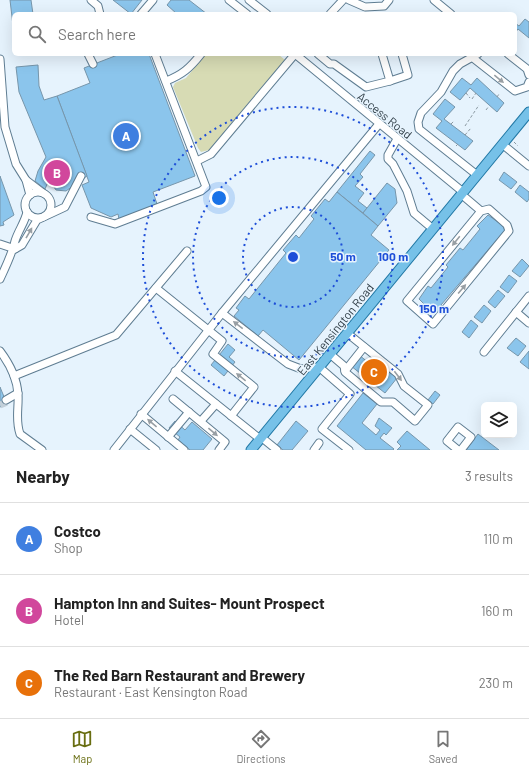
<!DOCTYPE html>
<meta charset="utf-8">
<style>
body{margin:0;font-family:Barlow,sans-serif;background:#f2f2f2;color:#222}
.controls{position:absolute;right:12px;bottom:12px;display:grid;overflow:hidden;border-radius:6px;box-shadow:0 4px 16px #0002}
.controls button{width:36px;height:36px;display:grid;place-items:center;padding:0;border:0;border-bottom:1px solid #e0e0e0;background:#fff;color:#222;font:20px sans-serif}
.you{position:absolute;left:219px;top:198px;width:14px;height:14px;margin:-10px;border:3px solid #fff;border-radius:50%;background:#1a73e8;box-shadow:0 0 0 6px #1a73e833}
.badge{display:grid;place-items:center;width:26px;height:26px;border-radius:50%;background:#686d10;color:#fff;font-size:13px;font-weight:700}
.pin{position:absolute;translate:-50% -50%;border:2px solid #fff;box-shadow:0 1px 4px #0006}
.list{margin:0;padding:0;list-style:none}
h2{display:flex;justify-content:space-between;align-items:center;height:52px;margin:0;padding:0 16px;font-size:17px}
h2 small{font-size:13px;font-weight:400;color:#767676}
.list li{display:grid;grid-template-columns:26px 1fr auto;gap:12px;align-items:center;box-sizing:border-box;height:72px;padding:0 16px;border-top:1px solid #e0e0e0}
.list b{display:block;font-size:15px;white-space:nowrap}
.list p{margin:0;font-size:13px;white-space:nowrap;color:#767676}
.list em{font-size:13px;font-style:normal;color:#767676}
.icon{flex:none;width:22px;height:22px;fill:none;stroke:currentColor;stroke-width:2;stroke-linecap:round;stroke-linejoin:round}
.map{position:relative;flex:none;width:529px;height:450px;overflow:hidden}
.search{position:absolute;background:#fff;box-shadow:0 4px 16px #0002;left:12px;right:12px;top:12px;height:44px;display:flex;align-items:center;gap:10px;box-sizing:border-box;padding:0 14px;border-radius:6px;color:#767676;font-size:15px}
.sheet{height:268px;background:#fff}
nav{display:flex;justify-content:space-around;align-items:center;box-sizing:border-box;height:56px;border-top:1px solid #e0e0e0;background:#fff;font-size:11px;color:#767676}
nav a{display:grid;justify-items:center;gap:2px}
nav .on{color:#686d10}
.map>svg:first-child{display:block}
.green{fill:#d7dbb4}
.building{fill:#8bc5ec;stroke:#7796ab}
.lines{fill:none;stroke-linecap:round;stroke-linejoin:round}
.minor-tunnel{stroke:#c2cfd9;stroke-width:7;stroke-dasharray:7 3.5;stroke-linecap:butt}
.minor-casing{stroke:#5f7d92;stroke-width:9}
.major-casing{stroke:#2379a6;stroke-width:11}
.path{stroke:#8b99a2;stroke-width:1;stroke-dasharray:3 2;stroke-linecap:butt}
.minor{stroke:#fff;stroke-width:7}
.major{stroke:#76c1e8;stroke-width:9}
.oneway{fill:#989fa4}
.ring{fill:none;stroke:#1d4ed8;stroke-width:2;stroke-dasharray:2 4}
.labels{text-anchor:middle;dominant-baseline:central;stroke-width:3;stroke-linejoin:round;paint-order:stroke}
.street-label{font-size:12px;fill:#313f48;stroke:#e6f3fd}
.centre{fill:#1d4ed8;stroke:#e6f3fd;stroke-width:2}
.ring-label{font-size:12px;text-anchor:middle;font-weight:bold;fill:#1d4ed8;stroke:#e6f3fd;stroke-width:3;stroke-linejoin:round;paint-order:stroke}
</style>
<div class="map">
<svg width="529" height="450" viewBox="0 0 529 450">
<rect width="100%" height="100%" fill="#e6f3fd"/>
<polygon class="green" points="206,54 278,54 285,60 213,149 201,152 198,148 173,87 175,83 186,78"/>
<g class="building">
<polygon points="10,0 31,0 33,14 14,14 14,34"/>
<polygon points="113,0 142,0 131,14"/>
<polygon points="171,0 189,0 207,14 177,14 167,5"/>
<polygon points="525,19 529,22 529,38 518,29 515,33 515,23 519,26"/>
<polygon points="120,54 149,54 195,176 153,192 157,204 119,219 118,214 111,217 91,208 82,185 89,182 57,96 90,83 84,68"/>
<polygon points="38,65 39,86 44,100 57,96 87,176 66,191 56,190 49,180 45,189 35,181 38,171 46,157 19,92 16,67"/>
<polygon points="462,78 471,85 477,78 504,103 497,112 470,88 460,100 450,92"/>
<polygon points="445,99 455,107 444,119 473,141 465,150 436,128 442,121 433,114"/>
<polygon points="370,151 375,155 360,174 363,177 355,186 364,193 358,201 367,208 363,213 337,192"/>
<polygon points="504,172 517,182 511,189 499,180"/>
<polygon points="0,176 14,215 3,222 4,225 0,226"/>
<polygon points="387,183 395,189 397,203 378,226 363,213"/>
<polygon points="520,185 529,192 529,199 527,202 515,192"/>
<polygon points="337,192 378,226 371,235 389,250 299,360 263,330 258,336 234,316 239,310 236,308 245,296 249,299 286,253 283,250 296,235 299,238 314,219 311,216 325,199 329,202"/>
<polygon points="488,215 502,225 505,230 441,305 443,306 437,313 433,311 432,312 419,299 428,286 431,288 448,267 446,265 460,248 463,250 480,229 477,226"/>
<polygon points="522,259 529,266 520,277 512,271"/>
<polygon points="509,275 517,281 508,293 500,287"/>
<polygon points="498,290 505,296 495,308 488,302"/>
<polygon points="484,305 491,311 482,323 474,317"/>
<polygon points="471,320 478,326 469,338 462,332"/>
<polygon points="516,338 526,346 518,356 507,348"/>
<polygon points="228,344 235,350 229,357 235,362 224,376 211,365"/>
<polygon points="529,351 529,369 520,362"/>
<polygon points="359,355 369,363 373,358 397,378 385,393 351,366"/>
<polygon points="0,387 7,404 0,407"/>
<polygon points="435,391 440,395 433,404 428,400"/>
<polygon points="363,393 377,404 362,423 376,435 380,430 375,426 379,418 392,428 386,435 384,433 380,438 394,449 393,450 366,450 337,426"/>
<polygon points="175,421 185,430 192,422 212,439 203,450 190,450 178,440 180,437 169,428"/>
<polygon points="296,421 308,431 292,450 283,450 277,445"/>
<polygon points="407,431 430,450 397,450 401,446 397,442"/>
<polygon points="478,434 499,450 466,450"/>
</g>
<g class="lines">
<polyline class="minor-tunnel" points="0,405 7,402"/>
<defs>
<g id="minor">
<polyline points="91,0 98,6 100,14"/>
<polyline points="229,0 247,14"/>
<polyline points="249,0 267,14"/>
<polyline points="349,0 365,7 384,6 389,0"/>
<polyline points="434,0 451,14"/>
<polyline points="141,14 153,0"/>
<polyline points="330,14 343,0"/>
<polyline points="88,54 93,64"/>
<polyline points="295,54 463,192"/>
<polyline points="318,54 330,64 334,64 366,87 390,81 382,54"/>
<polyline points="508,54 527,69 529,75"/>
<polyline points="473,58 515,91 527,87 529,82"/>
<polyline points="0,59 5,127 16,164 26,180 30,195"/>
<path d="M166 81C182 75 190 68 201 54"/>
<polyline points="390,81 408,75 402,54"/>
<polyline points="397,139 388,155 388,159 393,164 407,191 414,213 433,229"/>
<polyline points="502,144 529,166"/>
<polyline points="197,161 211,154 295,54"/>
<polyline points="477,175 419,129 418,122 421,113 441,92 453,71 460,64 478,54"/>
<polyline points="26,180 43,193"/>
<circle cx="38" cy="205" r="13"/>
<polyline points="461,194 481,211 489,209 507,225 509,231 433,324 407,301 481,211"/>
<polyline points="91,217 115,224 201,191 206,187 155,54"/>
<polyline points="0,244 15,249"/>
<polyline points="15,249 22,245 37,220 65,207 81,176"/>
<path d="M0 279C6 266 12 254 15 241 18 231 25 222 27 212"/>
<polyline points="156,288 222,341 213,354 254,387 231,416"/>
<polyline points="516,312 529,323"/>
<polyline points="222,313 288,364 301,369 319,367 350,394 322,429 349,450"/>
<path d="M0 351C9 363 17 378 18 394 19 407 15 420 20 434L42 450"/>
<polyline points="484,352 529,296"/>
<polyline points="330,354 344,366 345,372 381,402 393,402 415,421 428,405 404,386 398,374 347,333"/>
<polyline points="175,371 260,439"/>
<polyline points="345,371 364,347"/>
<polyline points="14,376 116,335 187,251"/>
<polyline points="173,399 225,442 219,450"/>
<polyline points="6,400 18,393"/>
<polyline points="141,414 184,450"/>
<polyline points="201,421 216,404"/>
<polyline points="130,429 156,450"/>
<polyline points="168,437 189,412"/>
<polyline points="261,437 277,450"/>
<polyline points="114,450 222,313 379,124"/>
<polyline points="314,450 319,443"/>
<polyline points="458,450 447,441 458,427 471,437 461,450"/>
</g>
<polyline id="major" points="251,450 529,112"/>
</defs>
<use href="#minor" class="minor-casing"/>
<use href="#major" class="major-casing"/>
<g class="path">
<polyline points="466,93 470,98"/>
<polyline points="497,97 499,94"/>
<polyline points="472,99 476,93"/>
<polyline points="486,110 489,106"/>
<polyline points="451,124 454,121"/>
<polyline points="465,126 479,105"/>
<polyline points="465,135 471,128"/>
<polyline points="514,142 518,146"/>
<polyline points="456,146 458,144"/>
</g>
<use href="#minor" class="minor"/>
<use href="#major" class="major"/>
</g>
<defs><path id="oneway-solid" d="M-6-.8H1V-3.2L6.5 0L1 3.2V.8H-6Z"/></defs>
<g class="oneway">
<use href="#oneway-solid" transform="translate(499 79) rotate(39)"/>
<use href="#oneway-solid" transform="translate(29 233) rotate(-60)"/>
<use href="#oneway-solid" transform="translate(456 241) rotate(129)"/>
<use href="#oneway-solid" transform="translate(462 289) rotate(-50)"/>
<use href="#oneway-solid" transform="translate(238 325) rotate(-142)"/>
<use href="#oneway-solid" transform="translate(398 376) rotate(53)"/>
<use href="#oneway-solid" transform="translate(241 377) rotate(-141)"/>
<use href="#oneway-solid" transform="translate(152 423) rotate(-140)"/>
<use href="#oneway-solid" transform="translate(213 432) rotate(40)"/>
</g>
<g class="ring">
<circle cx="293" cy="257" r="50"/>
<circle cx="293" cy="257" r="100"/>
<circle cx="293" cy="257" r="150"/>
</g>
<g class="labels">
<g class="street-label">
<text transform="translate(385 115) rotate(39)">Access Road</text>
<text transform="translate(335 329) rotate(-51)">East Kensington Road</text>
</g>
</g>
<circle cx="293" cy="257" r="6" class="centre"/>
<g class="ring-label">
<text x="343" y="261">50 m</text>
<text x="393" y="261">100 m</text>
<text x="434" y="313">150 m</text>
</g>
</svg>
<div class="controls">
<button><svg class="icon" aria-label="layers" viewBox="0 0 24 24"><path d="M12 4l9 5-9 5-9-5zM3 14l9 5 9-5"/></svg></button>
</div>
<div class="you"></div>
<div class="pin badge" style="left:126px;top:136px;background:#3f7fe0">A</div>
<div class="pin badge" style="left:57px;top:173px;background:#d1479c">B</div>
<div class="pin badge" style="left:374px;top:372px;background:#e8710a">C</div>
<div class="search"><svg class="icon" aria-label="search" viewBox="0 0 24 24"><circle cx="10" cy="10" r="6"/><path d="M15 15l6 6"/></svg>Search here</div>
</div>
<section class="sheet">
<h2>Nearby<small>3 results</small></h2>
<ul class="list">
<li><span class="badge" style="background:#3f7fe0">A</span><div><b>Costco</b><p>Shop</p></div><em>110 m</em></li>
<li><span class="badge" style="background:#d1479c">B</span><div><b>Hampton Inn and Suites- Mount Prospect</b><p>Hotel</p></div><em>160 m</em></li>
<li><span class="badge" style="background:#e8710a">C</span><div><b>The Red Barn Restaurant and Brewery</b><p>Restaurant · East Kensington Road</p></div><em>230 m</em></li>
</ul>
</section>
<nav>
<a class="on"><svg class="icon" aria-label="map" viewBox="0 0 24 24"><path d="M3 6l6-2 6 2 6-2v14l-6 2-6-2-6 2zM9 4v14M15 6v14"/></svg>Map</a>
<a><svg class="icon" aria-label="directions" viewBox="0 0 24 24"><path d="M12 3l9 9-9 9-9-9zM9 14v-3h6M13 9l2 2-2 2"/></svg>Directions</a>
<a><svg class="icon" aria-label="saved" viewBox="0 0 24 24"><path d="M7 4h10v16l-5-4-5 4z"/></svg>Saved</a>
</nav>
